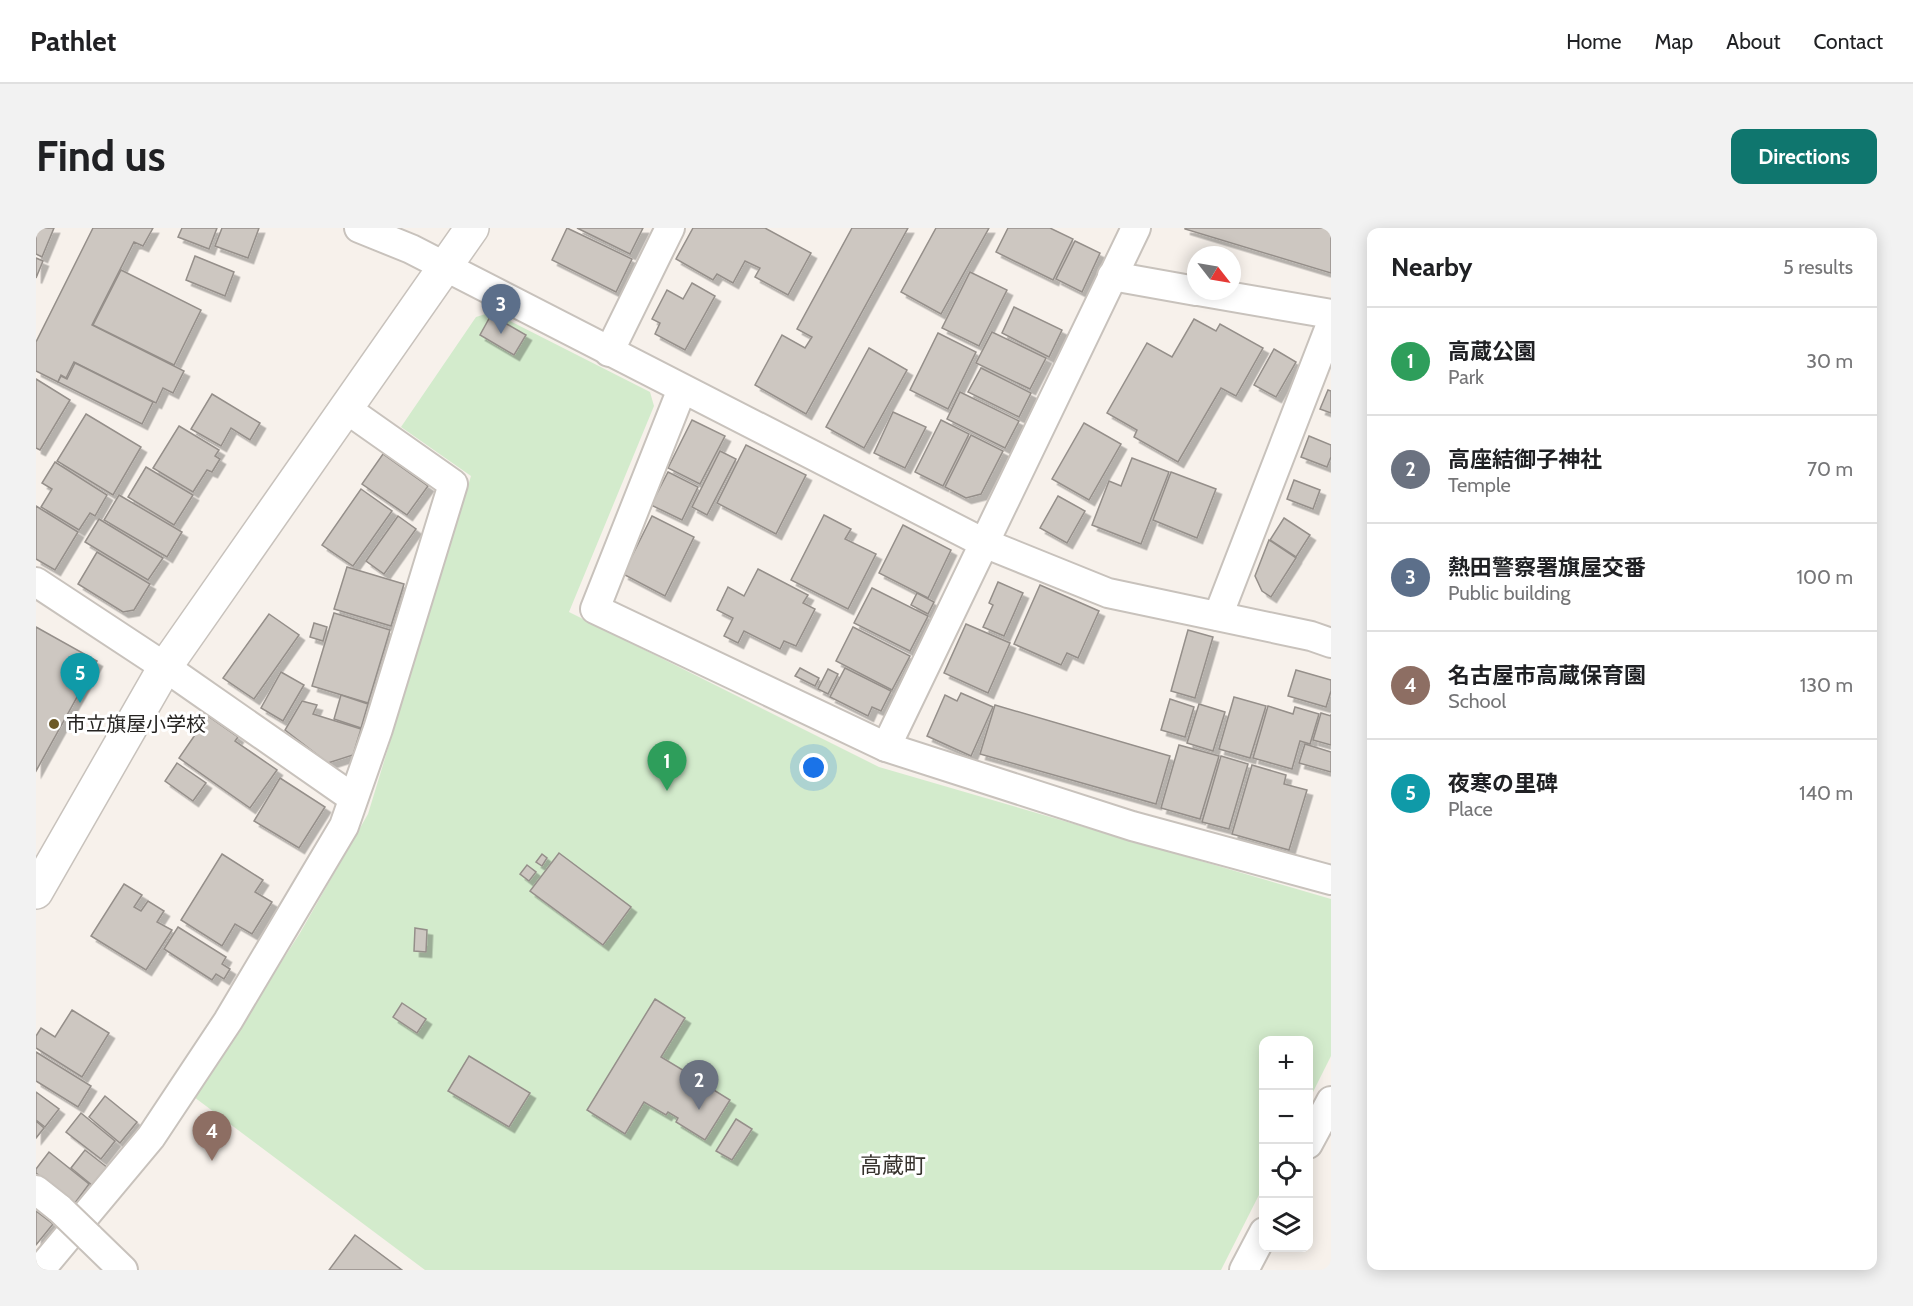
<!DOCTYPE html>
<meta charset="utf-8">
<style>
body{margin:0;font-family:Cabin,"Noto Sans JP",sans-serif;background:#f2f2f2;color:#202124}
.controls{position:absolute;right:18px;bottom:18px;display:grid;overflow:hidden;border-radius:12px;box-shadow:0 3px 15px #0003}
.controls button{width:54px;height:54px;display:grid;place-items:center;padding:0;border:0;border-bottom:2px solid #e0e0e0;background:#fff;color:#202124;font:30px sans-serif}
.compass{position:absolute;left:1151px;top:18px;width:54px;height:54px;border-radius:50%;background:#fff;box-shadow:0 3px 15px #0003;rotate:121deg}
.you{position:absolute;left:778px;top:540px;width:21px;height:21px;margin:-15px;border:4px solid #fff;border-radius:50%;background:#1a73e8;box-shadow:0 0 0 9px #1a73e833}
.badge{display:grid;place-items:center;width:39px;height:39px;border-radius:50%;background:#0f766e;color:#fff;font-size:20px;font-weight:700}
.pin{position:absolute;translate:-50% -50px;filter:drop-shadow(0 2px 3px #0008)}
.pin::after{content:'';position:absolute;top:32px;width:21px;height:18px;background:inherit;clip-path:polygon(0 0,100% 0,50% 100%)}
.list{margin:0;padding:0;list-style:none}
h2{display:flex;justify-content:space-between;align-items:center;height:78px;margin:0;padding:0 24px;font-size:26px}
h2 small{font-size:20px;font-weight:400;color:#757577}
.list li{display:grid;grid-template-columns:39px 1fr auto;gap:18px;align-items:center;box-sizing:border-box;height:108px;padding:0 24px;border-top:2px solid #e0e0e0}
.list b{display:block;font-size:22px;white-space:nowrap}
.list p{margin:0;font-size:20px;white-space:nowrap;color:#757577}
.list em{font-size:20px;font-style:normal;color:#757577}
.icon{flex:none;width:33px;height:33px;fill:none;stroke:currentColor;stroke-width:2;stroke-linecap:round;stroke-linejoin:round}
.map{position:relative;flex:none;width:1295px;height:1042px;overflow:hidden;border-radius:12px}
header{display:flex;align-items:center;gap:36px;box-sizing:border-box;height:84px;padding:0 30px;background:#fff;border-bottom:2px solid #e0e0e0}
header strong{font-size:28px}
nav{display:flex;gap:33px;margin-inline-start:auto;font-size:21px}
.intro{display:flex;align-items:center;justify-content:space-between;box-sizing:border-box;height:144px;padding:0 36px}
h1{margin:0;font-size:42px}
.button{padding:15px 27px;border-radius:12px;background:#0f766e;color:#fff;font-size:21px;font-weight:700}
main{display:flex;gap:36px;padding:0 36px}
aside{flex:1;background:#fff;border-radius:12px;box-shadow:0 3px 15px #0003}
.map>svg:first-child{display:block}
.green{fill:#d3ebcc}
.building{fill:#cdc7c1;stroke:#958f8a;stroke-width:1.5;filter:url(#shadow)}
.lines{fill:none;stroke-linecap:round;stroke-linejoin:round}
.minor-casing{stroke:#c8c2bc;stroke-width:32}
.tertiary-casing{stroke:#c8c2bc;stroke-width:36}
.minor{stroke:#fff;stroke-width:28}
.tertiary{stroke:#fff;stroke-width:33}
.minor-bridge-casing{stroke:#c8c2bc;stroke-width:32;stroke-linecap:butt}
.minor-bridge{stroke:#fff;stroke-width:28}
.poi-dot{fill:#6c5927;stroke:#fff;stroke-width:2}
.labels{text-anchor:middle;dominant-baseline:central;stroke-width:6;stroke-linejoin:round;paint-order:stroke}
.poi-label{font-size:20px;fill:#252321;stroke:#fff;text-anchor:start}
.quarter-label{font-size:22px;fill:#36322d;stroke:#fff}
</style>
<header>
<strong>Pathlet</strong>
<nav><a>Home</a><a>Map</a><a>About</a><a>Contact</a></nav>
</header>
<div class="intro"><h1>Find us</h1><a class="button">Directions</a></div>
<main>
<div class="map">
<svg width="1295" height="1042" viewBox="0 0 1295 1042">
<defs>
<filter id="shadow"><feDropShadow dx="5.5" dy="5.5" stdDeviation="0" flood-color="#0004"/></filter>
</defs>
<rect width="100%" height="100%" fill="#f7f1eb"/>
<polygon class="green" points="456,84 614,164 618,178 533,384 843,539 1295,671 1295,828 1273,872 1272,812 1228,812 1227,959 1185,1042 389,1042 158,869 264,705 332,586 435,248 365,199 440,89"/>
<g class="building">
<polygon points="0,0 18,0 6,29 0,26"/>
<polygon points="57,0 117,0 107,18 98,14 56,97 148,143 137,165 127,160 120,175 38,134 30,150 25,147 22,154 0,143 0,114"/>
<polygon points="146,0 181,0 173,21 142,9"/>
<polygon points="186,0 223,0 212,30 179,18"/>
<polygon points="531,0 596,31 580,64 516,32"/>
<polygon points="541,0 607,0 594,26"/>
<polygon points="657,0 729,0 775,25 752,67 719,49 724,40 709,33 697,55 681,46 677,52 640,31"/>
<polygon points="816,0 872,0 770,186 719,157 746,107 769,120 776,109 761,101"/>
<polygon points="900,0 953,0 905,86 865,64"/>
<polygon points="972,0 1014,0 1037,11 1017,52 960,24"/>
<polygon points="1149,0 1295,0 1295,45 1149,1"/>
<polygon points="1039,13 1064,25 1046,64 1020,51"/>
<polygon points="159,28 198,44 189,68 150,52"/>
<polygon points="0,30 7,33 0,50"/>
<polygon points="85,42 165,82 138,137 57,97"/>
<polygon points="934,44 971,62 943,118 906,100"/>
<polygon points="656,55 679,68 649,122 619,106 624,95 616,91 631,62 647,71"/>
<polygon points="978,79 1026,102 1013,129 966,105"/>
<polygon points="455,87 490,107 478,127 444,107"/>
<polygon points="1158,91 1180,103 1184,96 1227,120 1200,168 1185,160 1142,234 1098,209 1101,202 1071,185 1111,115 1136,129"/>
<polygon points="956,104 1010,130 994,161 940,135"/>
<polygon points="902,105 940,124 912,181 874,162"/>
<polygon points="833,120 871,142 828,220 790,199"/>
<polygon points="1238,121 1260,134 1240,169 1218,157"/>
<polygon points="39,135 117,174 106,196 22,154 25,148 31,151"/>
<polygon points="945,140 995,165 983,189 932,164"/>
<polygon points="0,151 34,172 4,222 0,220"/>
<polygon points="1292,162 1295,163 1295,185 1284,181"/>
<polygon points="924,164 983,193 969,220 911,191"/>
<polygon points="176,166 224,195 214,212 195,200 185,218 155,201"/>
<polygon points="857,184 890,199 869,240 838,225"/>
<polygon points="50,186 105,219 77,267 21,233"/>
<polygon points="656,192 689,208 664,256 632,240"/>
<polygon points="905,192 933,206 907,258 879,244"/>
<polygon points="1048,195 1085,216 1053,272 1016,251"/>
<polygon points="143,198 183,222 179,228 184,231 176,244 171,242 157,264 117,240"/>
<polygon points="935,207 967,223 945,266 930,270 909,259"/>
<polygon points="1273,208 1295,217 1295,229 1291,239 1265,229"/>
<polygon points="710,217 770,247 740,306 681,275"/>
<polygon points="684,223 700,231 671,287 656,279"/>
<polygon points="347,226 392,258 371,287 326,256"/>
<polygon points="1096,230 1133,244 1105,316 1056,297 1073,253 1085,258"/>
<polygon points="19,234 71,267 59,288 54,285 43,302 5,279 16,261 6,255"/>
<polygon points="110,239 157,267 138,297 92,269"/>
<polygon points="632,244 662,259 646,292 615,277"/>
<polygon points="1135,244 1180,261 1161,310 1117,292"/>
<polygon points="1258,252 1284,262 1277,281 1251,271"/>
<polygon points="325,261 356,283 317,338 286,317"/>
<polygon points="83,267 146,304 131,329 68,292"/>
<polygon points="1022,268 1049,283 1031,315 1004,300"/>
<polygon points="0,278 42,304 19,342 0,331"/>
<polygon points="788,287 815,301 809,311 840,326 812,381 755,352"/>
<polygon points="362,288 380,301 348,346 330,333"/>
<polygon points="616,288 658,309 629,368 587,346"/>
<polygon points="1248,290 1274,307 1260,329 1234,312"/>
<polygon points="63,291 127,330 112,352 49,314"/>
<polygon points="867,297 915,322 892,370 843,345"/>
<polygon points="1233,312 1260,330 1235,369 1226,363 1219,348"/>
<polygon points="61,324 114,356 98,382 87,384 42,356"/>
<polygon points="311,339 368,356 355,398 298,381"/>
<polygon points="722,341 772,367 767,375 779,381 760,418 748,413 744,421 708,403 702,415 688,408 697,390 681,382 692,359 708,368"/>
<polygon points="962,354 987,365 968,408 947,399 957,377 953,375"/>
<polygon points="1004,357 1063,383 1042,430 1031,425 1025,437 978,416"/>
<polygon points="836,360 892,388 874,423 818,395"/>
<polygon points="881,365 898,374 892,386 875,377"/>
<polygon points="298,385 354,402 332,475 276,458"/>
<polygon points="233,386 263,407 218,471 187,450"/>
<polygon points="278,395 291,399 287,413 274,409"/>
<polygon points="930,396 974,415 952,465 908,445"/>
<polygon points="0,399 61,433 0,543"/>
<polygon points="817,399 874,428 856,462 800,433"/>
<polygon points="1152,402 1177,409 1159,470 1135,463"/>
<polygon points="764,440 783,450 779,458 759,448"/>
<polygon points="809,440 855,463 845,483 836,479 832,488 794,469"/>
<polygon points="792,441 802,446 792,466 782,461"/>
<polygon points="1260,442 1295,452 1295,463 1290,479 1252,468"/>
<polygon points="245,444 268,457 247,493 225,480"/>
<polygon points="925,465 957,479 935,528 891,508 909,467 921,473"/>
<polygon points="305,467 332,476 325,500 298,491"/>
<polygon points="1198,469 1230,478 1214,530 1183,521"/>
<polygon points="1134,471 1158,479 1149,509 1125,502"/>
<polygon points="266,473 281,477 277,486 325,501 317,527 292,535 249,502"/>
<polygon points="1163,476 1189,484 1177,523 1151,515"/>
<polygon points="959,477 1134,528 1120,576 944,526"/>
<polygon points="1232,478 1257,486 1259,479 1283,486 1274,516 1264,513 1256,541 1217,530"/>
<polygon points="1285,485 1295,488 1295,486 1295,517 1277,512"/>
<polygon points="172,488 202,509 199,513 241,542 214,580 143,530"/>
<polygon points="1269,516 1295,524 1295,544 1263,535"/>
<polygon points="1143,517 1183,528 1164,591 1125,580"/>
<polygon points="1185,528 1212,536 1193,601 1166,594"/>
<polygon points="141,535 170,555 157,573 129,553"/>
<polygon points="1216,537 1250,547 1248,556 1271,562 1253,622 1196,606"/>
<polygon points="244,550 289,579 263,620 218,593"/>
<polygon points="523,625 595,679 567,717 494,663"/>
<polygon points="186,626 227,652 219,664 236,674 216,706 199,696 186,718 145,692"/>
<polygon points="506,626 511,630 506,638 500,634"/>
<polygon points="491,637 500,644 493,653 484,646"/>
<polygon points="88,656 106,667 98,679 105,683 112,673 128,683 121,694 136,702 110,742 55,708"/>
<polygon points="142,699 190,729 186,736 194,741 188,751 180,746 176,752 128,721"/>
<polygon points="379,700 391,702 390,724 378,723"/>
<polygon points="619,771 649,790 625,829 655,847 651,853 662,859 665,854 694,872 669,912 640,894 642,890 632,884 630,887 608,874 589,906 551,882"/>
<polygon points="366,775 390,791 381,805 357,789"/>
<polygon points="36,782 73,805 46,849 0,820 0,808 5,800 19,809"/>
<polygon points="0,824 55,858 42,879 0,853"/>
<polygon points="433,828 494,865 473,899 412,863"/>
<polygon points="0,864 23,881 9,899 0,892"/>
<polygon points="69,868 101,894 84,915 53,889"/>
<polygon points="45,885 79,913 65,931 30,904"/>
<polygon points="700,891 716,901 696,932 680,923"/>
<polygon points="0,893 8,900 0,910"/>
<polygon points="49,922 72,940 57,958 35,940"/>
<polygon points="13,924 53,956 39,975 0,945 0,941"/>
<polygon points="0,983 17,996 0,1017"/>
<polygon points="319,1007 366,1042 293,1042"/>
</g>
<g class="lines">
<defs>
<g id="minor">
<polyline points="323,0 375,21 948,315 1072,365 1275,408 1295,415"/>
<polyline points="1076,48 1160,63"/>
<polyline points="1162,63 1295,86"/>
<polyline points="573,124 634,0"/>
<polyline points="646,161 559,381 850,519 1096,598 1295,652"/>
<polyline points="0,354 129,439 317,570"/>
<polyline points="1182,388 1295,96"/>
<polyline points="850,519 1100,0"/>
<polyline points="1272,916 1295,873"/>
<polyline points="0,962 24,981"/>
<polyline points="53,1009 87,1042"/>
<polyline points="4,1042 115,909 192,793 308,598 342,501 417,256 309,180"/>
<polyline points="1208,1042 1228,1004"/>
</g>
<polyline id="tertiary" points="0,664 129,439 436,0"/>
</defs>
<use href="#minor" class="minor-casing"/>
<use href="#tertiary" class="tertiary-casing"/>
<use href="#minor" class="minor"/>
<use href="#tertiary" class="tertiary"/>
<defs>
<polyline id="minor-bridge" points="24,981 53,1009"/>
</defs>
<use href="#minor-bridge" class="minor-bridge-casing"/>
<use href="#minor-bridge" class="minor-bridge"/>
</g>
<circle class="poi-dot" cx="18" cy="496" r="6"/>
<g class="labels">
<g class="poi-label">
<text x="30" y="496">市立旗屋小学校</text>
</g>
<g class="quarter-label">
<text x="857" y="937">高蔵町</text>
</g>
</g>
</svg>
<div class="controls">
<button>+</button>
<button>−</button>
<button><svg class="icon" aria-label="locate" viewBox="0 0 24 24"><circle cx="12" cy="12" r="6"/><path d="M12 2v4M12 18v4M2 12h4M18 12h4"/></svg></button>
<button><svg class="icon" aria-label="layers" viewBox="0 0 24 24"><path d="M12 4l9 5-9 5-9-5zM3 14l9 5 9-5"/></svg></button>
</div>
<svg class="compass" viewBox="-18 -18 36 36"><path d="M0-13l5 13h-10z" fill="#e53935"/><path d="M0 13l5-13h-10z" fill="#757577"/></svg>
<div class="you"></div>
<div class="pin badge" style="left:631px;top:563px;background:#2e9e5b">1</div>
<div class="pin badge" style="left:663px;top:882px;background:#6b7280">2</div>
<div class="pin badge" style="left:465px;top:106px;background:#5c6f8a">3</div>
<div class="pin badge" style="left:176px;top:933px;background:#8d6e63">4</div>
<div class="pin badge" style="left:44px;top:475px;background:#0f9aa8">5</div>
</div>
<aside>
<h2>Nearby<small>5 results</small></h2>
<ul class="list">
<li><span class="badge" style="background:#2e9e5b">1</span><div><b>高蔵公園</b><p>Park</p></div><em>30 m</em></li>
<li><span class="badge" style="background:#6b7280">2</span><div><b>高座結御子神社</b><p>Temple</p></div><em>70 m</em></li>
<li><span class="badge" style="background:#5c6f8a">3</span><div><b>熱田警察署旗屋交番</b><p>Public building</p></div><em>100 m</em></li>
<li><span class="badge" style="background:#8d6e63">4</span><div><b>名古屋市高蔵保育園</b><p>School</p></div><em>130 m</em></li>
<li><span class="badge" style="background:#0f9aa8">5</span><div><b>夜寒の里碑</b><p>Place</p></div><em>140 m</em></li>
</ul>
</aside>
</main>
